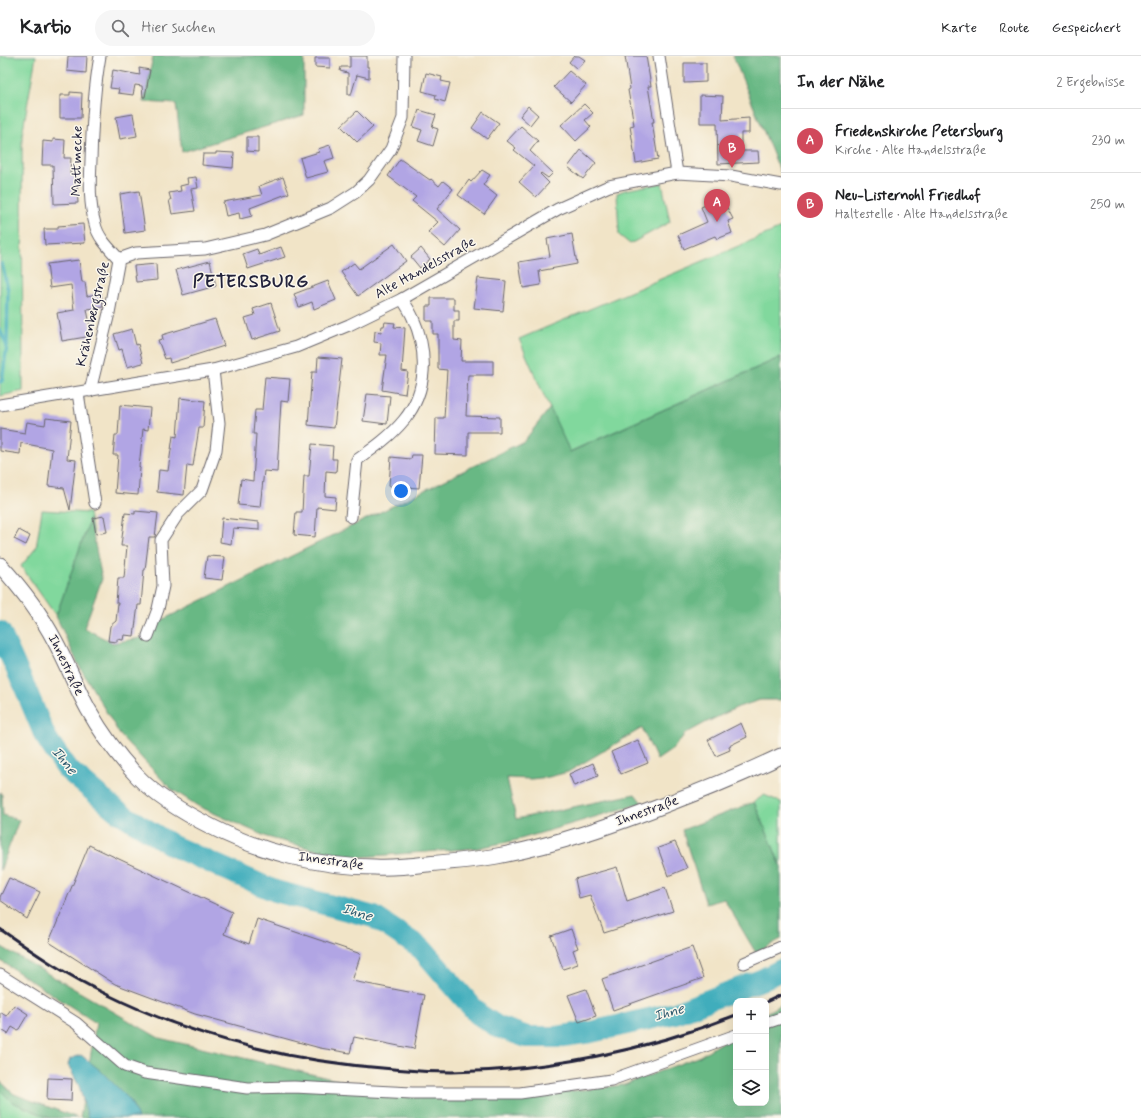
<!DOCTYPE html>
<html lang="de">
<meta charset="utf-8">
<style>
body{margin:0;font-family:Mynerve,sans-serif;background:#f6f6f6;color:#202124}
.controls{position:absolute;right:12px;bottom:12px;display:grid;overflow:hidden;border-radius:8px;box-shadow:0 4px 16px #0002}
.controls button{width:36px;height:36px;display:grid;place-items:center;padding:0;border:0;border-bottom:1px solid #e0e0e0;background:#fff;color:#202124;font:20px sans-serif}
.you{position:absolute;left:401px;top:435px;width:14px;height:14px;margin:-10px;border:3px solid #fff;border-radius:50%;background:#1a73e8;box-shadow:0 0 0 6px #1a73e833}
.badge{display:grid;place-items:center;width:26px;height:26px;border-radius:50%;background:#d1495b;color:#fff;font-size:13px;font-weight:700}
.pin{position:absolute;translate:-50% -33px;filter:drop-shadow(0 1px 2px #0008)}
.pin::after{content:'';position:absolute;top:21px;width:14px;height:12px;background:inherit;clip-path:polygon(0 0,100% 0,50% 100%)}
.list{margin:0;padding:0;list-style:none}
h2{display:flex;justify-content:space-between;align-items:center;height:52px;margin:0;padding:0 16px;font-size:17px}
h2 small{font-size:13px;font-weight:400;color:#757577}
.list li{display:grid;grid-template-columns:26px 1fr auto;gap:12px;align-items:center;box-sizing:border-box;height:64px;padding:0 16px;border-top:1px solid #e0e0e0}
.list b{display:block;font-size:15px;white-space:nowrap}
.list p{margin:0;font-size:13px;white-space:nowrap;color:#757577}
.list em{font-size:13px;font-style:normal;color:#757577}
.icon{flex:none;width:22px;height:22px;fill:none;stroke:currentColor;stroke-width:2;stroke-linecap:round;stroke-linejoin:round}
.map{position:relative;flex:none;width:781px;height:1062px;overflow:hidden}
header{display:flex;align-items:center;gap:24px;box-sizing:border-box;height:56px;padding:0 20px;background:#fff;border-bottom:1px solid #e0e0e0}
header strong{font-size:19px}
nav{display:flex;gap:22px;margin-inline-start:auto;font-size:14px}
.search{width:280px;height:36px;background:#f6f6f6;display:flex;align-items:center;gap:10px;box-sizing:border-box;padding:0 14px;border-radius:22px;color:#757577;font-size:15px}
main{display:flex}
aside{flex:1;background:#fff}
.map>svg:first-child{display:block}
.green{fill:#81d89d;stroke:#527d6c}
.forest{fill:#68b884;stroke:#456d60}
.water{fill:#3fadbc;stroke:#30687c}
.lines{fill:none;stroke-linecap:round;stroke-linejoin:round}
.stream{stroke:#3fadbc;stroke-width:3.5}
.river{stroke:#3fadbc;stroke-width:22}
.building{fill:#b1a5e4}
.minor-casing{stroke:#6a666c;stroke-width:13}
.secondary-casing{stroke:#6a666c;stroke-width:17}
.minor{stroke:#fff;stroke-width:11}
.secondary{stroke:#fff;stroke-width:15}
.rail{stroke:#22223b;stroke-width:3}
.labels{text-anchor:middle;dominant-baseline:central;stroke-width:3;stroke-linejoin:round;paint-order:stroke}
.street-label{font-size:14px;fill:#22223b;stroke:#fbf7ec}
.water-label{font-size:15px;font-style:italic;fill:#2e5a6f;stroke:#fbf7ec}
.district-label{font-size:18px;font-weight:bold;letter-spacing:1px;fill:#22223b;stroke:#fbf7ec}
</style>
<header>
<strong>Kartio</strong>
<div class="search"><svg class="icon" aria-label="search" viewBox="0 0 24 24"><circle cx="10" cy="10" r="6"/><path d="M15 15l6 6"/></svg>Hier suchen</div>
<nav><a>Karte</a><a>Route</a><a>Gespeichert</a></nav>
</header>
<main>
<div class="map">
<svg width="781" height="1062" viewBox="0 0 781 1062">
<rect width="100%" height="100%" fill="#fbf7ec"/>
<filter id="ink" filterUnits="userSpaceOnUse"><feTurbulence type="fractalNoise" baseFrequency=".025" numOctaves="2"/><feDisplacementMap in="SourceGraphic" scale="8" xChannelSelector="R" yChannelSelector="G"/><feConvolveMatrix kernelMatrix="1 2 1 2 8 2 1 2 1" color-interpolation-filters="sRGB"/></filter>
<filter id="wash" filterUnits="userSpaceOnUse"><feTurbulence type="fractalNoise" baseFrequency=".012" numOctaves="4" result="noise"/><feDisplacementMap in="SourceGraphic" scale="16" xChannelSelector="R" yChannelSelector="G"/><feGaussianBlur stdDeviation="0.9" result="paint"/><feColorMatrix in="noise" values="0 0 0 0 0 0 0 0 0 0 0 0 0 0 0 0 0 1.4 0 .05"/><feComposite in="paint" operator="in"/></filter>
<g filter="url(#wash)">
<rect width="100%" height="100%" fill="#f1e4c7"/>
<g class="green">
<polygon points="0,0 36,0 22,79 23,335 0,340"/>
<polygon points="662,127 670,166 630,188 619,179 617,137 625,134"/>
<polygon points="781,172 781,301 569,396 519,283"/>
<polygon points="42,454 89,457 90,463 56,560 21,510 36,492"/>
<polygon points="764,739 781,746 781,810 754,746"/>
<polygon points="0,1034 13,1046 50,1062 0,1062"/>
</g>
<g class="forest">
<polygon points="153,0 304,0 304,59 182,96 176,48 144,46"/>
<polygon points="733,0 781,0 781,118"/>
<polygon points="781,301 781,644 760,644 738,651 705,667 685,678 673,693 657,704 642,672 568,716 549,721 531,723 507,722 516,763 635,738 642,747 517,784 478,792 346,802 267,781 198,750 170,732 120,679 78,608 56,560 90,463 102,523 84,572 113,587 140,582 162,564 524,385 550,352 570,396"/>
<polygon points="0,736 2,739 3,759 19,764 0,815"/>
<polygon points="754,746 781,810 781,883 756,897 724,843 706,848 682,774"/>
<polygon points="0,890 159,982 408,1041 512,1042 624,1029 700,1000 736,977 736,1047 766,1047 766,957 781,948 781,1062 80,1062 96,967 1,905 0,906"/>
<polygon points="0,1025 14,1038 78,1062 50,1062 12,1046 0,1034"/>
</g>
<polygon class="water" points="81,999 101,1015 130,1044 138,1062 88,1062 79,1030 68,1009 70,1003"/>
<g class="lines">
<g class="stream">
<polyline points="2,208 8,234 7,289"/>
<polyline points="0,274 7,289 2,325 0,326"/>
</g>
<polyline class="river" points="0,576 26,634 45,680 67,713 117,755 173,790 275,835 374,861 422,893 478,958 498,971 527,981 556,981 591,976 675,957 761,924 781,914"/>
</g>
<g id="blocks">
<g class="building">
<polygon points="68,0 87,0 86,17 67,15"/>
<polygon points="350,0 367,0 367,11 369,11 369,22 357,19 351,39 348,39 348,17 340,15 341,11 350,11"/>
<polygon points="574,0 579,0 585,4 577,13 569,6"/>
<polygon points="625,0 646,0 651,30 648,30 654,66 652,66 658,103 636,107 630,70 634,69 628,34 630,33"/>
<polygon points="315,2 330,2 330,12 315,11"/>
<polygon points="684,7 706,7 706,26 684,27"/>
<polygon points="139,12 150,14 145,41 143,41 142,30 135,29 133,39 118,37 119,33 110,32 113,14 140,19"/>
<polygon points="569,15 586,29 571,46 554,31"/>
<polygon points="426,17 442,21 441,25 450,27 445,46 435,43 436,39 422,35"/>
<polygon points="70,36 82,37 81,62 60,62 60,39 70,39"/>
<polygon points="700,39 723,40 722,64 749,62 749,77 741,77 741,95 758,95 759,106 718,108 717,67 700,67"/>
<polygon points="584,48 593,57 585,64 591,71 576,85 561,69"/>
<polygon points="528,50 538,59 530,69 520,60"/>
<polygon points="419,54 436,59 432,71 438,73 433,90 418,85 422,74 413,71"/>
<polygon points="357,55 373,71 357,86 341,70"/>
<polygon points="483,56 499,67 487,83 472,72"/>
<polygon points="133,58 137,80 120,83 116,61"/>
<polygon points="521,70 538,85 530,95 553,117 548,122 541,117 540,118 549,127 536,141 519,126 534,110 514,94 516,92 507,85"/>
<polygon points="247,81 258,81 258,96 247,95"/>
<polygon points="53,83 65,84 64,102 71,102 70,118 76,117 78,147 54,148 53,109 42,109 43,85 53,86"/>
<polygon points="330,89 334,102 324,105 328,116 306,122 300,102 319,96 318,93"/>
<polygon points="581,94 596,107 583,123 568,111"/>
<polygon points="216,96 234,97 233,112 202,109 203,98 216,98"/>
<polygon points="400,103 430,124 431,123 439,130 443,125 453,133 437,153 460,174 445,191 428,176 438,166 412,145 416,141 388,120"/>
<polygon points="482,114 490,119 483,129 497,140 484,158 458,139 469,124 471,126"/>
<polygon points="196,121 198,132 191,133 195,155 172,158 169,144 171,144 169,137 181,135 180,130 188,128 187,122"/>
<polygon points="283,121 289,137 250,152 252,160 240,163 239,157 226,160 223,146 262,139 259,130"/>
<polygon points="139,135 145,174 125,177 120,138"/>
<polygon points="721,140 733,163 728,165 732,177 717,183 715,180 684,193 678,179 707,166 701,151 713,146 712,145"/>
<polygon points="83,168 85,187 45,189 44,173 58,173 58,170"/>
<polygon points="572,178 577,208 539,215 541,229 523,232 519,206 550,201 547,183"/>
<polygon points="394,188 406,205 358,240 341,216 354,207 359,213"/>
<polygon points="281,191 285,201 248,213 243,198 257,193 259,199"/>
<polygon points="421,192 430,203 420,212 411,201"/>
<polygon points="79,204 82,226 85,226 87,240 101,237 103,251 87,253 92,280 62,285 57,257 74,254 71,229 50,232 47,208"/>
<polygon points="210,205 216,230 183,239 176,214"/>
<polygon points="156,208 157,224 136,226 134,210"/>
<polygon points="478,222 506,225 503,255 474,252"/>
<polygon points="328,225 336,244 314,253 312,246 299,251 294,238"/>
<polygon points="431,242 454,242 454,254 459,254 459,265 454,265 454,284 462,285 461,305 493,305 493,319 468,319 466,360 500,361 500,376 468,376 468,399 435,398 436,362 444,362 447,314 438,313 438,278 433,278 433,265 426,265 426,250 431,250"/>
<polygon points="271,247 280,275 252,284 245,262 255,259 253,253"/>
<polygon points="215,263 224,290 170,307 169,302 165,303 158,284 163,283 162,279"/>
<polygon points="385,266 395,267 394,271 405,272 402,315 408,316 405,338 382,334 387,299 380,299 381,287 374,286 375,275 381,276 382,270 384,270"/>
<polygon points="132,273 136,289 138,288 143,307 127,311 122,293 119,294 114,278"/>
<polygon points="318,301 342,303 334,372 308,369 312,316 317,316"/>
<polygon points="265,321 290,323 288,346 281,345 277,416 264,415 260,451 238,449 241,423 253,425 256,378 253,378 255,354 262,354"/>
<polygon points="367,338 390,340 387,368 363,365"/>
<polygon points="180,342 205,345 203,372 199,372 193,410 187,409 184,439 157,436 159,414 168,415 173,380 177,381"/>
<polygon points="120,349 150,352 148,374 143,373 139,411 140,412 138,439 115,437 118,399 113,399 115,379 118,379"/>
<polygon points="46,362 71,365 67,403 76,404 70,454 64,432 48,430 52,393 21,387 20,398 0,395 0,373 25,377 27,366 45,369"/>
<polygon points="312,388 333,390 332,403 337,403 336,416 326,415 325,440 336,441 335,453 317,451 315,481 294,479 296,456 302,456 304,420 309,420"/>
<polygon points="412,399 422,399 419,432 389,430 391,401 411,403"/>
<polygon points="135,455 158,457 155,481 149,481 145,514 144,514 141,549 138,549 134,580 124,579 123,584 117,583 117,586 108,585 110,570 116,565 118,547 116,547 118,522 124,522 127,490 121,490 125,457 135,458"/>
<polygon points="104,460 107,476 96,478 93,462"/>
<polygon points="222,462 259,466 259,474 233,472 231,488 220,486"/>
<polygon points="19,474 30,480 26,489 14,483"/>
<polygon points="207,500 225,501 222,524 204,522"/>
<polygon points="741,667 747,681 729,690 730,694 716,700 708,684"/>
<polygon points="638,684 648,707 621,718 611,696"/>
<polygon points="593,707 598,720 574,730 569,718"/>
<polygon points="675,786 687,812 668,820 658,792"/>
<polygon points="89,789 232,856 224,878 249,888 257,863 361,898 352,925 424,939 414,993 354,981 350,997 320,992 195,958 115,928 49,886"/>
<polygon points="617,811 627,845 665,832 673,855 604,877 590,839 579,842 575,823"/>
<polygon points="9,822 40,836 27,863 0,844 0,841"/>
<polygon points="571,873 578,892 573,894 578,908 563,913 551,880"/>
<polygon points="692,891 703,922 613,954 602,923"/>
<polygon points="586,933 596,960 579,966 568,939"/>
<polygon points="14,949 28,958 19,973 17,974 12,971 8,978 0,973 0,956 6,960"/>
<polygon points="48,1022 72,1023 71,1045 47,1044"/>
</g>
</g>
</g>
<g filter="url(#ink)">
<use href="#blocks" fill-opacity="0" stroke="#6a666c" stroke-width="1"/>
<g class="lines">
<defs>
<g id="minor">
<path d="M100 0C94 34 92 69 91 104 90 126 89 147 95 168 98 182 110 193 119 203"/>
<polyline points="659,0 677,117"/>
<polyline points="90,335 109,257 119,203 136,197 205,193 265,179 331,152 356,136 369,124 391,93 403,62 404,0"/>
<polyline points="78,337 95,447"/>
<polyline points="0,349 213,314 296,291 349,269 402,243 558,153 609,130 677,117 731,120 781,129"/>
<path d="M351 461 357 404C374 392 391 380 404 364 428 335 428 295 413 262 410 255 406 249 402 243"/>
<polyline points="148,580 158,553 163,530 161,484 178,458 202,434 216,394 219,367 213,314"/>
<polyline points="744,907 781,891"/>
<polyline points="0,919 76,967 125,1010 145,1017 247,1032 294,1031 412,1037 520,1037 611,1024 736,979"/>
<polyline points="766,967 781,962"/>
</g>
<path id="secondary" d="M0 509C21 532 40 556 55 585 67 607 76 631 88 653 102 678 118 700 138 721 158 742 186 758 212 771 261 796 319 811 375 811 392 812 410 810 427 808 450 806 474 804 497 800 557 789 616 768 672 746 709 732 745 717 781 700"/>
</defs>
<use href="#minor" class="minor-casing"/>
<use href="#secondary" class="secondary-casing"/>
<use href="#minor" class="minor"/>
<use href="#secondary" class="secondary"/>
<g class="rail">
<path d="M0 873C34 897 68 920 106 938 195 982 294 1006 393 1013 413 1015 432 1016 452 1016 546 1015 648 994 736 959"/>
<polyline points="766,946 781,939"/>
</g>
</g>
</g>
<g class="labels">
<g class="street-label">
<text transform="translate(77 105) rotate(-89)">Mattmecke</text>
<text transform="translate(425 212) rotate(-29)">Alte Handelsstraße</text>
<text transform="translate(93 258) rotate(-77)">Krähenbergstraße</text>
<text transform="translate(66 609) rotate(64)">Ihnestraße</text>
<text transform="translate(647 755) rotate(-20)">Ihnestraße</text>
<text transform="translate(331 805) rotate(8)">Ihnestraße</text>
</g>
<g class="water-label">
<text transform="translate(64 705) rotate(51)">Ihne</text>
<text transform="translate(357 857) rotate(17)">Ihne</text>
<text transform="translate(669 957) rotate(-16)">Ihne</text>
</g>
<g class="district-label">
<text x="251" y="226">PETERSBURG</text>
</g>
</g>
</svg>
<div class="controls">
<button>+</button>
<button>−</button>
<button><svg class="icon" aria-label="layers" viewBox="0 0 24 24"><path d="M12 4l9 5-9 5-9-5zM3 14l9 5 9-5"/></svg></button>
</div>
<div class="you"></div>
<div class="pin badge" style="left:717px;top:166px">A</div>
<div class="pin badge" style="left:732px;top:112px">B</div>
</div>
<aside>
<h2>In der Nähe<small>2 Ergebnisse</small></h2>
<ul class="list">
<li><span class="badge">A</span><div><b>Friedenskirche Petersburg</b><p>Kirche · Alte Handelsstraße</p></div><em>230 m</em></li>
<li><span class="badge">B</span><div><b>Neu-Listernohl Friedhof</b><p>Haltestelle · Alte Handelsstraße</p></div><em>250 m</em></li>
</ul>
</aside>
</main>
